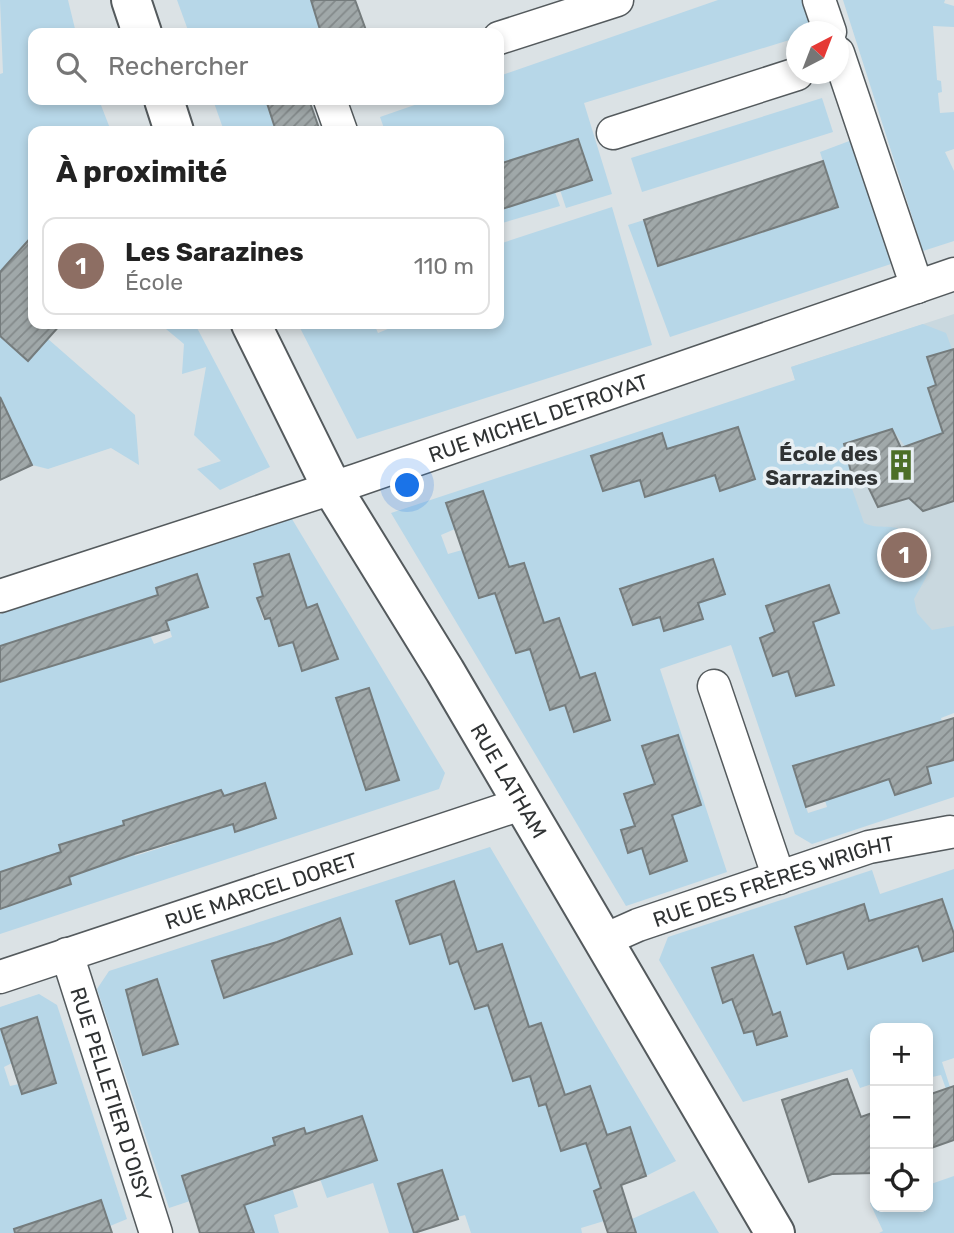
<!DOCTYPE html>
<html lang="fr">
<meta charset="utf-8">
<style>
body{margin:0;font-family:Rubik,sans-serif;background:#f6f6f6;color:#222}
.controls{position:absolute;right:21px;bottom:21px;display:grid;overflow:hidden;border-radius:14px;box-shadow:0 4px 10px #0003}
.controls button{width:63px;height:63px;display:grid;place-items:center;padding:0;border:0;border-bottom:2px solid #e0e0e0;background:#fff;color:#222;font:35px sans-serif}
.compass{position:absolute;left:786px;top:21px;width:63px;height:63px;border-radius:50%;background:#fff;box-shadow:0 4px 10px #0003;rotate:42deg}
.you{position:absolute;left:408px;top:486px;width:24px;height:24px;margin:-18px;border:5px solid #fff;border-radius:50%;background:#1a73e8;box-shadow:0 0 0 10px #1a73e833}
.badge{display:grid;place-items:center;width:46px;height:46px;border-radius:50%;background:#0f766e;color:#fff;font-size:23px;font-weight:700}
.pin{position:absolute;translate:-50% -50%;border:4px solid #fff;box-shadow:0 2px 7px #0006}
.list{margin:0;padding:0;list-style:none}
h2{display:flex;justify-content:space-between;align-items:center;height:91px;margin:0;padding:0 28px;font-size:30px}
h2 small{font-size:23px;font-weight:400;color:#767676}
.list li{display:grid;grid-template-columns:46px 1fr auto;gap:21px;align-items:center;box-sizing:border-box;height:98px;margin:0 14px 14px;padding:0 14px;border:2px solid #e0e0e0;border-radius:14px}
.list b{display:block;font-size:26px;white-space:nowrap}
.list p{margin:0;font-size:23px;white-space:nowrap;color:#767676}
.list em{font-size:23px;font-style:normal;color:#767676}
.icon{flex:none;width:38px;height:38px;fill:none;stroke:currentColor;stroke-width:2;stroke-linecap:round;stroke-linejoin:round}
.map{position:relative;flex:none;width:954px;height:1233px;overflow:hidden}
.search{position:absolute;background:#fff;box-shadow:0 4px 10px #0003;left:28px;top:28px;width:476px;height:77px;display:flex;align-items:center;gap:18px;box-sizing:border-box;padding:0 24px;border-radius:14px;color:#767676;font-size:26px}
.panel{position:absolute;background:#fff;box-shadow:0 4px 10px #0003;left:28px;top:126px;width:476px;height:203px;border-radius:14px}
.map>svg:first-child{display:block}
.built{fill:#c9d8df}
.green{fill:#b7d7e8;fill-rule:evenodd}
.building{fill:url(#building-hatch);stroke:#757c7d;stroke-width:2}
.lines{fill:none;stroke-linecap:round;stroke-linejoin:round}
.minor-casing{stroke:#545a5d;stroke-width:35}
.tertiary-casing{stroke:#545a5d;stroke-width:42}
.minor{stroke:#fff;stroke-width:32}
.tertiary{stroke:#fff;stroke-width:38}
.labels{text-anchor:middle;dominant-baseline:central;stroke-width:7;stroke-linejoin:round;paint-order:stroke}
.street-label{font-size:21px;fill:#303334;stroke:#e8eff3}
.poi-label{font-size:21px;font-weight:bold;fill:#303334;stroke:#e8eff3;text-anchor:end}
</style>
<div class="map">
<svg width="954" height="1233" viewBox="0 0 954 1233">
<defs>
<pattern id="building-hatch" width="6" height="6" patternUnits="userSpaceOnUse" patternTransform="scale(1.75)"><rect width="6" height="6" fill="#a0a8a9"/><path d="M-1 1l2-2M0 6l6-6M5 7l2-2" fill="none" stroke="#83898a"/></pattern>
</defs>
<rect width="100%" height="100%" fill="#dbe2e5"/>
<polygon class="built" points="954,314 954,664 896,683 791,367"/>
<g class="green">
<polygon points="0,0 68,0 76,33 33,33 33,100 99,100 111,131 33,131 33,245 28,241 0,272 0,74 3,73"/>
<polygon points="177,0 311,0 321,33 189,33"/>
<polygon points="718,0 811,0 820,31 796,32 796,38 584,103 612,194 566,208 560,190 591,179 578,139 499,164 499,131 385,131 380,117 429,100 499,100 499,76"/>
<polygon points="843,0 945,0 944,3 954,6 954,27 933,26 937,80 941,81 942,92 938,93 940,113 954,112 954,149 945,152 954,171 954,241 923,251"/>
<polygon points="822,98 833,132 642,192 631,158"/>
<polygon points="213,100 266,100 276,131 224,131"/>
<polygon points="852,140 891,264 670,337 628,225 644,220 659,266 838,208 820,152"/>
<polygon points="555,192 560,206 499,224 499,210"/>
<polygon points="612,207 652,345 357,439 298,324 374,324 378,333 400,324 499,324 499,244"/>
<polygon points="160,324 195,324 270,467 220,490 197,469 221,461 194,435 206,367 182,374 184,344"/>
<path d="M923 324 946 333 952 349 927 358 936 385 928 389 943 433 905 446 892 429 849 443 845 449 853 480 850 483 864 523C874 528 881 526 891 527 903 529 912 533 921 541 942 558 924 580 914 599L917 613 932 630 954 626V713L941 718 942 722 793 766 808 813 827 807 823 794 864 788 889 779 895 795 931 783 927 767 953 760 954 754V797L812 844 795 834 731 645 660 669 727 872 626 906 391 513 795 380 791 367ZM737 427 755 479 721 491 715 475 640 480 603 491 591 456 662 433 667 449ZM483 491 509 567 524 563 544 623 559 619 580 678 594 674 610 720 574 732 564 705 550 710 530 649 516 653 495 593 479 598 462 550 448 554 441 535 455 529 446 503ZM714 559 725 594 698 603 702 619 665 631 660 617 633 625 621 589ZM829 585 839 613 813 622 834 685 797 696 767 606ZM678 735 701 805 672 815 687 861 651 873 642 848 628 852 621 830 635 826 624 794 655 784 643 747Z"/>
<polygon points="0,336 28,361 48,339 135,415 139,465 111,448 48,469 32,465 0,397"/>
<path d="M292 519 445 773 439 789 0 934V909L23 901 22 896 71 884 69 877 90 836 60 845 61 852 0 872V682L37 669 26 637 0 646V614ZM289 554 305 608 317 605 338 659 302 671 293 642 279 646 270 618 263 620 257 599 263 596 254 564ZM197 574 208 607 167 621 172 637 154 644 150 635 73 660 62 627 159 598 156 588ZM369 688 399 780 366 790 336 698ZM221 790 236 832 233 824 204 833 203 830 175 839 176 843 135 856 123 821Z"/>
<path d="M490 847 676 1161 646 1176 630 1127 607 1135 590 1086 566 1095 541 1023 499 1037 513 1081 530 1076 539 1105 546 1104 561 1151 586 1143 601 1188 594 1191 604 1221 581 1228 582 1233H471L465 1215 457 1217 441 1170 398 1184 414 1233H389L373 1183 327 1198 320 1179 377 1160 361 1116 306 1134 303 1128 273 1138 275 1145 182 1176 190 1201 169 1208 97 989 109 971ZM454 882 477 952 502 945 518 994 475 1009 458 961 450 964 441 934 410 944 396 901ZM340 918 352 955 224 997 212 961 309 931V928ZM157 979 178 1044 144 1055 126 990Z"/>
<path d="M954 869V934L941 898 869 921 864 905 795 928 807 964 843 952 849 968 918 946 954 951V1058L942 1062 950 1087 946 1089 941 1075 928 1078V1028H875V1083L860 1088 852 1069 743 1102 659 960 668 937 872 870 880 894ZM753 955 773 1015 780 1013 787 1036 757 1045 753 1031 744 1032 732 999 722 1002 712 968Z"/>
<path d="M39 994 57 1005 127 1219 110 1226 100 1200 51 1216 56 1233H0V1007ZM37 1017 56 1083 23 1094 19 1084 10 1086 4 1067 12 1063 1 1029Z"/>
<polygon points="954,1176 954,1233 879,1233 883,1231 870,1203 875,1201 875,1207 928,1207 928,1185"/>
<polygon points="292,1188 298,1207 274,1215 279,1233 254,1233 221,1211"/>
<polygon points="694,1191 719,1233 636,1233 632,1219"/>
</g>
<g class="building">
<polygon points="311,0 355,0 367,33 321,33"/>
<polygon points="266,100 309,100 320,131 276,131"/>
<polygon points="578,139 592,180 499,210 499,164"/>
<polygon points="823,161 838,207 658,266 644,220"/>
<polygon points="33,235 33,324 61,324 28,361 0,336 0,272"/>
<polygon points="954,349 954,501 923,511 909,498 878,507 863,476 853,480 844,444 892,429 901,448 943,433 928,388 936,385 927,357"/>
<polygon points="0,397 32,465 0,480"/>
<polygon points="738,427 755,479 720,491 715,475 645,497 640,480 603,491 591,456 662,433 667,449"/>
<polygon points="483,491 509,567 524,563 544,623 559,618 580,678 595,673 610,720 574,732 565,705 550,710 530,649 516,653 495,593 479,598 446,503"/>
<polygon points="289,554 307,608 317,604 338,659 302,671 293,642 279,646 270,618 265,619 257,598 263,596 254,564"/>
<polygon points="713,559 725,594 698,603 703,619 664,631 660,617 633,625 620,589"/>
<polygon points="197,574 208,607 166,621 169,630 0,682 0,646 158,595 156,588"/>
<polygon points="829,585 839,613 813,622 834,685 796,696 788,671 773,676 766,656 760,638 775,632 766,606"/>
<polygon points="369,688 399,780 366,790 336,698"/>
<polygon points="954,718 954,760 927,767 931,783 895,795 889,779 806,807 793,766"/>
<polygon points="678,735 701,805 672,815 687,861 650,874 642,848 628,853 621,830 635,826 624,794 655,784 642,746"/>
<polygon points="265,783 276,818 235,832 233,824 134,854 69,877 71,884 0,909 0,872 61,852 59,845 124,825 123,821 221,790 224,796"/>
<polygon points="454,881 477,952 502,944 529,1027 541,1023 565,1095 590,1086 607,1135 630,1127 646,1176 621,1185 636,1233 608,1233 594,1191 601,1188 586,1143 561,1151 546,1104 539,1106 530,1076 513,1081 488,1005 475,1009 458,961 450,964 441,934 410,944 396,901"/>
<polygon points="942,899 954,934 954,951 923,961 918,946 848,969 843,952 807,964 795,927 864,904 869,921"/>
<polygon points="340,918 352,954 224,998 212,961 277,942"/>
<polygon points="753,955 773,1015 780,1012 787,1036 757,1045 753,1031 744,1033 732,999 723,1003 712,968"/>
<polygon points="157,979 178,1044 143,1055 126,990"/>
<polygon points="37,1017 56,1083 22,1094 1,1029"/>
<polygon points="847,1079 861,1117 875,1112 875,1173 832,1174 809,1182 782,1100"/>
<polygon points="954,1086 954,1140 928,1149 928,1095"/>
<polygon points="362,1116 377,1160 244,1205 254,1233 200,1233 182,1176 275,1145 273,1138 304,1128 306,1134"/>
<polygon points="442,1170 458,1219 414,1233 398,1184"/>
<polygon points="101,1200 112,1233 15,1233 14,1229"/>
</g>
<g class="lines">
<defs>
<g id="minor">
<polyline points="819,0 830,32"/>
<polyline points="499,38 617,0"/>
<polyline points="838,53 917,287"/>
<polyline points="330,100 341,131"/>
<polyline points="613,133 797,74"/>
<path id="s1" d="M0 596 357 480 954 274"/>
<polyline points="714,686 779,878"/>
<path id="s2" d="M602 941 638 925 869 847 950 832"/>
<path id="s3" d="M67 954 156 1233"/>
<path id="s4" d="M0 977 521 804"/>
</g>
<g id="tertiary">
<polyline points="131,0 142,33"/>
<polyline points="164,100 174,131"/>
<path id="s5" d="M251 324 332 488 445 671 775 1233"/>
</g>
</defs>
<use href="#minor" class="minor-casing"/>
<use href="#tertiary" class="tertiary-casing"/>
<use href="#minor" class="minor"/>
<use href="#tertiary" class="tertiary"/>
</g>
<defs>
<symbol id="building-bare" viewBox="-9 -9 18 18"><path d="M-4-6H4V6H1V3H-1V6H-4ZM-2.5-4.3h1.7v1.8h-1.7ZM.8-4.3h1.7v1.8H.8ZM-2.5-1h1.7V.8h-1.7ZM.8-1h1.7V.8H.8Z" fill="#4c6f27" stroke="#e8eff3" stroke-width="2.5" paint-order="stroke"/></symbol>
</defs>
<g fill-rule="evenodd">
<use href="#building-bare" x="879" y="443" width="44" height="44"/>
</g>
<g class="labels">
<g class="street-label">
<text stroke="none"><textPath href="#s1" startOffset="567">RUE MICHEL DETROYAT</textPath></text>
<text stroke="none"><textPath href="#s5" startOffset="525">RUE LATHAM</textPath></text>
<text stroke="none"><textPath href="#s2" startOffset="182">RUE DES FRÈRES WRIGHT</textPath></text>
<text stroke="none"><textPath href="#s4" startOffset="275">RUE MARCEL DORET</textPath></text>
<text stroke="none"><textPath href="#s3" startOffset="147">RUE PELLETIER D'OISY</textPath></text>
</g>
<g class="poi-label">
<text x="878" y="453">École des<tspan x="878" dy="24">Sarrazines</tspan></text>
</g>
</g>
</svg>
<div class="controls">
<button>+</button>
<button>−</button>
<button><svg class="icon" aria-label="locate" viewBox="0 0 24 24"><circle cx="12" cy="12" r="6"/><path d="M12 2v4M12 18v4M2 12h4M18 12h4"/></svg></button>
</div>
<svg class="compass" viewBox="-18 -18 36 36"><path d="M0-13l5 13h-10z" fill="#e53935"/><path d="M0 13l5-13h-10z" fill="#767676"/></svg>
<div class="you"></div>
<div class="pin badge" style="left:904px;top:555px;background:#8d6e63">1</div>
<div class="search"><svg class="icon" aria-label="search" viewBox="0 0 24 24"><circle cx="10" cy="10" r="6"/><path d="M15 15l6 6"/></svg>Rechercher</div>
<section class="panel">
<h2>À proximité<small></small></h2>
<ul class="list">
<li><span class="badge" style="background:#8d6e63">1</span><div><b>Les Sarazines</b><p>École</p></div><em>110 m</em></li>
</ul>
</section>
</div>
